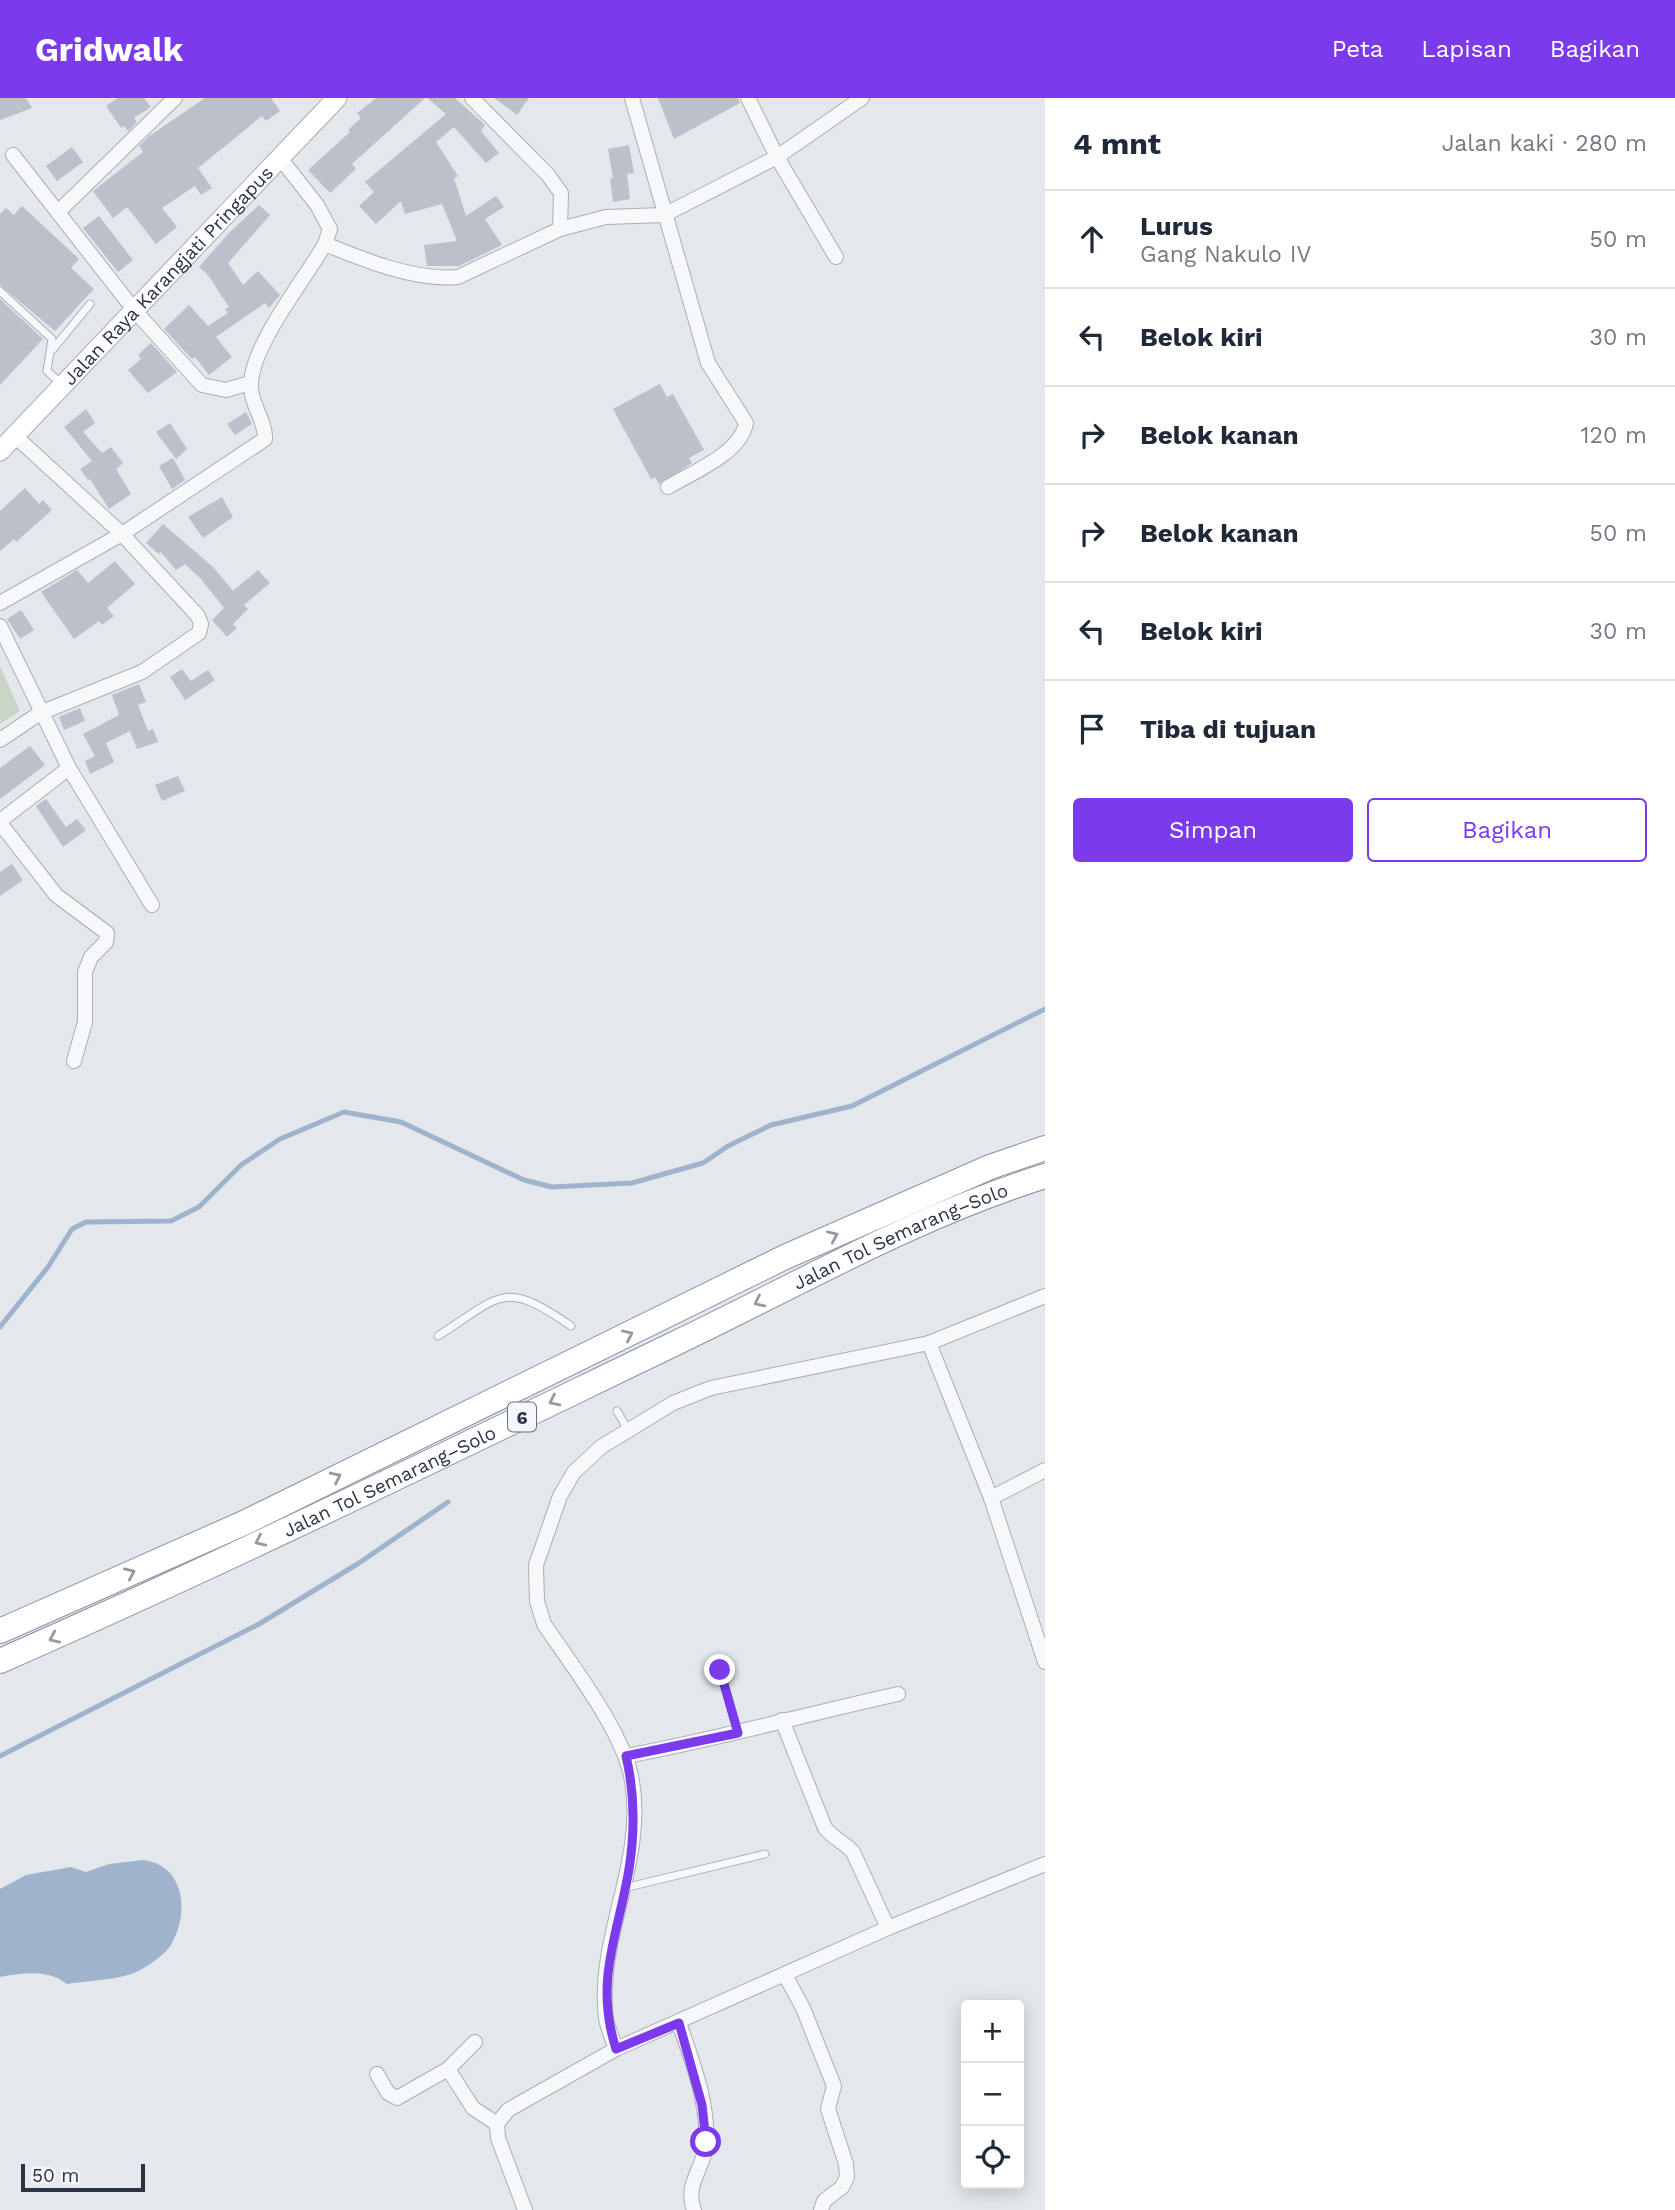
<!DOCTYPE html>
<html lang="id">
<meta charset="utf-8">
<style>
body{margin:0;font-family:"Work Sans",sans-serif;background:#f6f6f7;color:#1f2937}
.controls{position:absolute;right:21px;bottom:21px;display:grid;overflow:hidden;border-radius:7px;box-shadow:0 4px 18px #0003}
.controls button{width:63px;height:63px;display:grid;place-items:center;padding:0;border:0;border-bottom:2px solid #e0e1e3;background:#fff;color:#1f2937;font:35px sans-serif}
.scale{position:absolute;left:21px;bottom:18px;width:124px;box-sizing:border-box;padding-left:7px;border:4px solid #2b3445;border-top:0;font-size:19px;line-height:24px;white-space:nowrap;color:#2b3445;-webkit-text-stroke:5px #f4f6f9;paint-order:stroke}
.stop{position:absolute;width:21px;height:21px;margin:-16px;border:5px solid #7c3aed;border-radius:50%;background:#fff}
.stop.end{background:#7c3aed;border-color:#fff;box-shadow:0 2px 7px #0008}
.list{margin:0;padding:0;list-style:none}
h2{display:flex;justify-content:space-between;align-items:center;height:91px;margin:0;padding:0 28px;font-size:30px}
h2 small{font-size:23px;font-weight:400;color:#747a83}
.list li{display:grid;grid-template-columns:46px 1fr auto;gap:21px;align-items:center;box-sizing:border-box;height:98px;padding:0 28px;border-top:2px solid #e0e1e3}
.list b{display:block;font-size:26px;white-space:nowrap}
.list p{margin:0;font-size:23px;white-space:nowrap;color:#747a83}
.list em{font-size:23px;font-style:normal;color:#747a83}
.actions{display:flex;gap:14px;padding:21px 28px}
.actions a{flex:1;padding:16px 0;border:2px solid #7c3aed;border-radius:7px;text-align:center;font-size:24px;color:#7c3aed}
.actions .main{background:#7c3aed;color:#fff}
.icon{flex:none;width:38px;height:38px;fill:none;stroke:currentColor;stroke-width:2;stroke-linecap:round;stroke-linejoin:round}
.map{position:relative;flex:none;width:1045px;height:2112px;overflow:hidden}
header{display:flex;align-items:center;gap:42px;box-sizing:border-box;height:98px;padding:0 35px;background:#7c3aed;color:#fff}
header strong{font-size:33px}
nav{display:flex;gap:38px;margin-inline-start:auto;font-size:24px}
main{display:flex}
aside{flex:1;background:#fff}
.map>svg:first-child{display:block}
.green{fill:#c9d6c5}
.water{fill:#9fb4cc}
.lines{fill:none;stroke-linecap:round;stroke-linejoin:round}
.stream{stroke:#9fb4cc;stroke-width:5}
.building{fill:#bbc0ca}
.lane-casing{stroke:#a9aeb7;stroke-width:9}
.street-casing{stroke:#a9aeb7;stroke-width:16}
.secondary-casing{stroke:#a9aeb7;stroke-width:21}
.highway-casing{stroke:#8b94a3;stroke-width:26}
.lane{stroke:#f7f8fa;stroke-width:7}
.street{stroke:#f7f8fa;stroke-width:14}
.secondary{stroke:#fff;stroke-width:19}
.highway{stroke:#fff;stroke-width:24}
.oneway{stroke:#959aa2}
.route{stroke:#7c3aed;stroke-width:9}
.labels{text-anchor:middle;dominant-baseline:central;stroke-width:5;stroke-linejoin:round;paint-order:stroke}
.shield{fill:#f4f6f9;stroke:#676e7b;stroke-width:2}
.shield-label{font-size:18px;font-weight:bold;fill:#2b3445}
.street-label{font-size:19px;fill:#2b3445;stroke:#f4f6f9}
</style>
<header>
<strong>Gridwalk</strong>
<nav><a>Peta</a><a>Lapisan</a><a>Bagikan</a></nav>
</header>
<main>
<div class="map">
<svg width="1045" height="2112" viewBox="0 0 1045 2112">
<rect width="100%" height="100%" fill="#e4e7ec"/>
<polygon class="green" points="0,568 20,613 0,626"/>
<path class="water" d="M143 1762C185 1767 190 1815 171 1847 164 1857 152 1865 142 1871 122 1883 89 1882 67 1886 48 1871 22 1875 0 1879V1791L26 1777 71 1769 86 1774 109 1766Z"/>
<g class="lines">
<g class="stream">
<polyline points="0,1229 48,1169 72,1131 86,1124 171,1123 199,1109 241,1067 280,1041 344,1014 401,1024 524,1082 552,1089 632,1085 703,1065 728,1048 771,1027 852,1008 1045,911"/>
<polyline points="0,1658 259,1526 359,1465 448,1404"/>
</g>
</g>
<g class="building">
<polygon points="0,0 26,0 32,10 0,22"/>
<polygon points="118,0 144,0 151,9 134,20 137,24 128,33 124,28 121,30 106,8"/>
<polygon points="205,0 271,0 280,13 266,23 262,18 198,70 212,90 201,97 195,88 162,110 177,129 156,146 127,109 113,120 93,93 143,54 139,48 148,39"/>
<polygon points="376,0 425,0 352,66 356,71 330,95 308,72 350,34 348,32 361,20 357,15"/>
<polygon points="427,0 455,0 485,27 481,33 499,55 486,65 454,29 436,44 458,78 454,80 466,118 496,98 504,109 485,121 502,147 459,168 427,168 424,147 457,143 442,106 405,116 401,103 376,126 359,108 374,94 365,84 446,16"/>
<polygon points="494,0 529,0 517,17"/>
<polygon points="658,0 738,0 740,5 674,41"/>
<polygon points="629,47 634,75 627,76 630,101 613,104 610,81 613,80 608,51"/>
<polygon points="72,49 83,64 57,83 46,68"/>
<polygon points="259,107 270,117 228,165 243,187 258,173 280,197 269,210 265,205 216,239 232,259 209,277 195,259 192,261 164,231 189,207 208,228 228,215 225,211 229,209 208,177 199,169 229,135"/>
<polygon points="22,108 79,161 71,170 94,191 55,233 0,187 0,116 6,110 14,117"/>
<polygon points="99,118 133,162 118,174 83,130"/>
<polygon points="0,201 43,241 0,287"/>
<polygon points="151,245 177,274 148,295 128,272 141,261 138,257"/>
<polygon points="660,286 667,299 673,296 704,352 689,360 692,365 659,386 655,379 651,381 613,311"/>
<polygon points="86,311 95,325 83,334 102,355 111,349 123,365 116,371 131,396 109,411 90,381 88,382 80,371 92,363 64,329"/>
<polygon points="246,314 252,326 235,337 227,326"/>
<polygon points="170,325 187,351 176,361 156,334"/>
<polygon points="173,360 185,382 172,391 159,368"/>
<polygon points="25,390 39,406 43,402 52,412 16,444 14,441 0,453 0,413"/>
<polygon points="222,399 233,419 203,440 188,419"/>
<polygon points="163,426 213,469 233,493 258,472 270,485 244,507 248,511 233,526 237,530 227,539 212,522 224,510 200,480 185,466 176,472 161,454 159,456 146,445"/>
<polygon points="115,463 135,486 107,510 114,518 102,527 99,523 74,541 41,494 77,472 88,485"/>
<polygon points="21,512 34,532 20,541 7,521"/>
<polygon points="182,571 191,583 208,572 215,582 185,602 170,579"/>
<polygon points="139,586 146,604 138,607 148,633 153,631 158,644 137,651 130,633 106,645 114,664 90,676 85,663 95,658 83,636 119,617 112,597"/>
<polygon points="80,610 85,623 64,632 59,619"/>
<polygon points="30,648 45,667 0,701 0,670"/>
<polygon points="178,678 185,693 162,703 155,687"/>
<polygon points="46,701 66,729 77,721 86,732 63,749 36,708"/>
<polygon points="12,766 23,782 0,798 0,774"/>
</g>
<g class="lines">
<defs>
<g id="lane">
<polyline points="0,193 52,241 47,273 63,287"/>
<polyline points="53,251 90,206"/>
<path d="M438 1238C502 1197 503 1181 571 1228"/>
<polyline points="617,1313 628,1332"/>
<polyline points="720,1572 738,1634"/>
<polyline points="624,1790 765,1756"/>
</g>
<g id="street">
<polyline points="472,0 548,77 561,95 560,131"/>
<path d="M632 0 708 265 746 325C741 355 693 374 668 389"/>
<polyline points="748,0 777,59 836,159"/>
<polyline points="13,57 135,213 202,287 226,292 250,285"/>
<polyline points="58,114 175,0"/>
<path d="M325 146C364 162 415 183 458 179L560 131 606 119 664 117 777 59 862 0"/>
<path d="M0 505 122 436 265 341C266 323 249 304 251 284 254 244 305 181 325 146L330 131 317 107 280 60"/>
<polyline points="0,528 69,670 152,807"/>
<polyline points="0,642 40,615 142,574 199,535 201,526 198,518 122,436 15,338"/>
<polyline points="0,723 69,670"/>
<polyline points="0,725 56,797 107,835 106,844 91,859 85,874 85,924 74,963"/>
<polyline points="1045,1198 929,1245 991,1400 1045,1564"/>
<polyline points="991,1400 1045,1372"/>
<path d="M782 1622 825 1730C835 1742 844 1744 853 1754L888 1830"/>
<path d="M626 1658C718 1641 807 1616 898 1596"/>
<polyline points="785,1877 803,1910 834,1988 828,2011 846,2066 847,2079 842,2089 824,2103 821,2112"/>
<path d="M679 1925C692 1962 709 2006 706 2046 704 2071 684 2086 694 2112"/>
<path d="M616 1951C613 1942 608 1931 606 1921 596 1840 646 1764 632 1683 624 1634 572 1568 544 1526L537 1503 536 1467 560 1398 574 1374 601 1349 673 1305 711 1290 929 1245"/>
<polyline points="448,1971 475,1944"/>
<polyline points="377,1976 388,1995 397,2000 448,1971 473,2010 497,2026"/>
<polyline points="525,2112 498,2040 497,2026 508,2012 616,1951 888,1830 1045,1766"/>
</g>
<g id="secondary">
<path id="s1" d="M0 353 337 0"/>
</g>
<g id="highway">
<polyline points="0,1533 246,1424 785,1159 990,1069 1045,1050"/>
<path id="s2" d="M0 1563C228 1463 452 1353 676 1245 797 1187 917 1118 1045 1078"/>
</g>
</defs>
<use href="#lane" class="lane-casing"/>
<use href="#street" class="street-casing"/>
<use href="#secondary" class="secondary-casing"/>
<use href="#highway" class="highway-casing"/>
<use href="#lane" class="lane"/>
<use href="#street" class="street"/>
<use href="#secondary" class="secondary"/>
<use href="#highway" class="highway"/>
</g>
<defs><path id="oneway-chevron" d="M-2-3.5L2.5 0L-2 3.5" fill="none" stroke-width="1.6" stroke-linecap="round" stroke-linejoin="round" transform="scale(1.75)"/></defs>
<g class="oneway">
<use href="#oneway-chevron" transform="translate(833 1138) rotate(-24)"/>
<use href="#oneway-chevron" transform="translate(759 1204) rotate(154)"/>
<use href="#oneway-chevron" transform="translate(628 1237) rotate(-25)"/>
<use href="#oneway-chevron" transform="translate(554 1303) rotate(154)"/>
<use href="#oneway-chevron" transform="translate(336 1379) rotate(-26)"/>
<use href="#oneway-chevron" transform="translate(260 1443) rotate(155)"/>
<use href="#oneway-chevron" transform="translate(130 1475) rotate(-24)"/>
<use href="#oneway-chevron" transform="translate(54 1540) rotate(156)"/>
</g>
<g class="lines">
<path class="route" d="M706 2044 702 2007 679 1925 616 1951C594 1882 618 1838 629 1771 635 1733 635 1696 626 1658L738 1635 720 1572"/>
</g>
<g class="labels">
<rect class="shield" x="508" y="1304.5" width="28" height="29" rx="5"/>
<g class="shield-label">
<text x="522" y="1319">6</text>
</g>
<g class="street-label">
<text stroke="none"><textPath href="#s1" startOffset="243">Jalan Raya Karangjati Pringapus</textPath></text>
<text stroke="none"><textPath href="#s2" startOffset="996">Jalan Tol Semarang–Solo</textPath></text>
<text stroke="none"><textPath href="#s2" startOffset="429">Jalan Tol Semarang–Solo</textPath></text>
</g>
</g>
</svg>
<div class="controls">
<button>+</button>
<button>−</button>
<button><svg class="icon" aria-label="locate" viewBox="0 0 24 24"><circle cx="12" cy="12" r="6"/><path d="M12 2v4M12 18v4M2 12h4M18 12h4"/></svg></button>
</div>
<div class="scale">50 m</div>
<div class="stop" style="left:706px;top:2044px"></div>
<div class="stop end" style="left:720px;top:1572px"></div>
</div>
<aside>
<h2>4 mnt<small>Jalan kaki · 280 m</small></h2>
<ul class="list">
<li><svg class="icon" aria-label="ahead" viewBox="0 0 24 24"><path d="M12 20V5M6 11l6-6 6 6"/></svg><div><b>Lurus</b><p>Gang Nakulo IV</p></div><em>50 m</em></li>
<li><svg class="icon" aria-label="left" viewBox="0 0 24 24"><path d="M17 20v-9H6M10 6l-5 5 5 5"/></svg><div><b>Belok kiri</b></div><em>30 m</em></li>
<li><svg class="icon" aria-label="right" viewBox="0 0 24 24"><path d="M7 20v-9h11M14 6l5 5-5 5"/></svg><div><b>Belok kanan</b></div><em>120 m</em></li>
<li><svg class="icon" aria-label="right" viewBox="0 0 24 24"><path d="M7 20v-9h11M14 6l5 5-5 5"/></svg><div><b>Belok kanan</b></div><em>50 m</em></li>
<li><svg class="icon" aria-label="left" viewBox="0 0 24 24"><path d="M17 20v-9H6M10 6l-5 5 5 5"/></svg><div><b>Belok kiri</b></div><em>30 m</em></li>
<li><svg class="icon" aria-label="arrive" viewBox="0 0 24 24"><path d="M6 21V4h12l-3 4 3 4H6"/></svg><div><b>Tiba di tujuan</b></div></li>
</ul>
<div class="actions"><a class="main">Simpan</a><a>Bagikan</a></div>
</aside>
</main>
